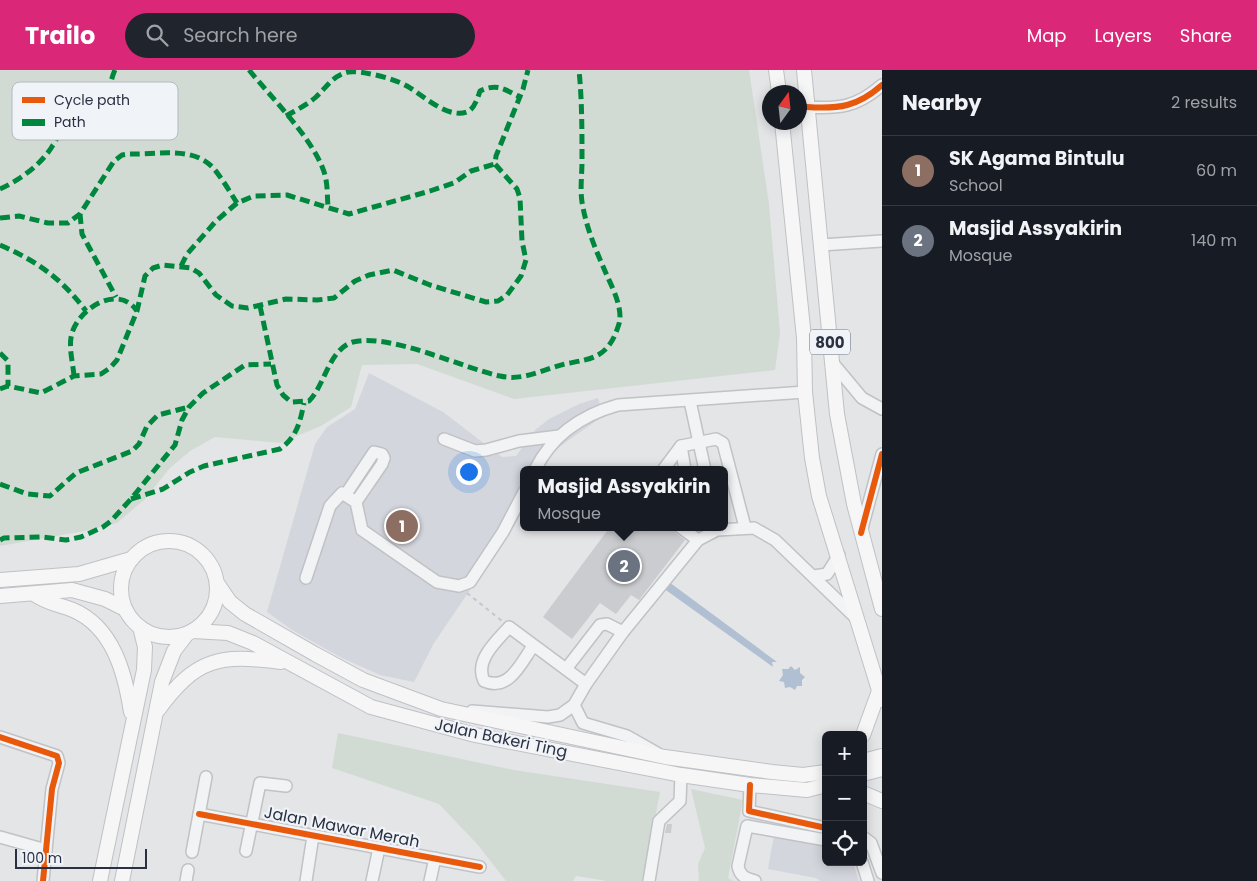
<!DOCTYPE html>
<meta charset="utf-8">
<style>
body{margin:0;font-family:Poppins,sans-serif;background:#20242c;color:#f1f3f6}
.controls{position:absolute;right:15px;bottom:15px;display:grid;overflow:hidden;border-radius:8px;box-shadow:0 2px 12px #0003}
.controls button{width:45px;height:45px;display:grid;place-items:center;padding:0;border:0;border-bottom:1px solid #363941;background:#171b24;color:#f1f3f6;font:25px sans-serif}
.compass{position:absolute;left:762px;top:15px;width:45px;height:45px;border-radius:50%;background:#171b24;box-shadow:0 2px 12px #0003;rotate:15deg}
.scale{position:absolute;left:15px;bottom:12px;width:132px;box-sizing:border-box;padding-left:5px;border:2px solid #293041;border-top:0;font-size:14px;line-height:18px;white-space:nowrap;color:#293041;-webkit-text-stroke:4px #f0f3f7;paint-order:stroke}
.you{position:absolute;left:468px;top:401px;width:18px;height:18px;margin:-12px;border:4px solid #fff;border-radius:50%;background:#1a73e8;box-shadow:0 0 0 8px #1a73e833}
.badge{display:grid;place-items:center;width:32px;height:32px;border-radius:50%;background:#db2777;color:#fff;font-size:16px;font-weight:700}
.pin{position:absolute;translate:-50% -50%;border:2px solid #fff;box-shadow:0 1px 5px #0006}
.popup{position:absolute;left:520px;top:396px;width:208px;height:65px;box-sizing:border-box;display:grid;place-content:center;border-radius:8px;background:#171b24;filter:drop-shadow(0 1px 4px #0005);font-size:16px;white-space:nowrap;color:#9ea1a6}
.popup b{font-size:19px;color:#f1f3f6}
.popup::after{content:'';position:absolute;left:50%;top:100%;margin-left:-10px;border:10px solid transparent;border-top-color:#171b24}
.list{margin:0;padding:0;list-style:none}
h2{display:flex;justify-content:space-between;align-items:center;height:65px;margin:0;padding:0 20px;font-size:21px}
h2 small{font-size:16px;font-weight:400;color:#9ea1a6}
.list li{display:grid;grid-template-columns:32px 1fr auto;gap:15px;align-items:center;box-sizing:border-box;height:70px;padding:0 20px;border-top:1px solid #363941}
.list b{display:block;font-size:19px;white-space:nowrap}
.list p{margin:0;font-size:16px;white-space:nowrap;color:#9ea1a6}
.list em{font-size:16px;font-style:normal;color:#9ea1a6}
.icon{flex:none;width:28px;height:28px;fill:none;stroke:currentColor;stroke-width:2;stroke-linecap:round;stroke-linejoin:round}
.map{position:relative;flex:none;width:882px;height:811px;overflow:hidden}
header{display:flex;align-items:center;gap:30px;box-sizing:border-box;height:70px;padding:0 25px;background:#db2777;color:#fff}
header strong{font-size:24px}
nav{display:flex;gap:28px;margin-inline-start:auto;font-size:18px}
.search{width:350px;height:45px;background:#20242c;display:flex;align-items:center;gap:12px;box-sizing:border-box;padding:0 18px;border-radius:28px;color:#9ea1a6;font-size:19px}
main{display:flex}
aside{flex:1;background:#171b24}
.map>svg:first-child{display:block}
.built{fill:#d3d6dc}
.green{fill:#d2dbd3}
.water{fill:#b1bfd2}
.building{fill:#cacccf}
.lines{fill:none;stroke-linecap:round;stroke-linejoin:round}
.minor-casing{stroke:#c0c2c5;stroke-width:14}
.major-casing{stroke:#bfc1c5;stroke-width:16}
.path{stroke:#c4c6cb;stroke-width:2;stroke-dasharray:4 4;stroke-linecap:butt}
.minor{stroke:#f2f3f4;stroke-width:11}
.major{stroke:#f6f6f7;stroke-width:14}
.quiet{stroke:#00873e;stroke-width:5;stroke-dasharray:10 5;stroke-linecap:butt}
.cycleway-casing{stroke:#f0f3f7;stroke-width:9}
.cycleway{stroke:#e8590c;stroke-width:6}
.labels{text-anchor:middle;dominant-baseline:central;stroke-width:4.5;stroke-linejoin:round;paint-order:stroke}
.shield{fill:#f0f3f7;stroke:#656a78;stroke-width:1}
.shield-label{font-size:15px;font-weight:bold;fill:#293041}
.street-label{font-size:16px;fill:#293041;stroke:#f0f3f7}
.key{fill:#f0f3f7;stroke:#b4b8c0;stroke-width:1}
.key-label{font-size:14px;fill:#293041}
</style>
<header>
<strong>Trailo</strong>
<div class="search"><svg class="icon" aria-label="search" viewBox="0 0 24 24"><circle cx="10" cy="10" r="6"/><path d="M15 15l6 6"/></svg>Search here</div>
<nav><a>Map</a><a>Layers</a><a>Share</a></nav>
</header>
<main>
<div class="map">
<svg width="882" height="811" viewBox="0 0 882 811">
<rect width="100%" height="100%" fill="#e3e5e7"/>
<g class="built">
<polygon points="369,303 443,342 502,387 516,386 535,360 549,349 579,334 598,328 603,346 548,385 543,400 524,400 524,440 434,573 414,612 380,605 342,588 292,560 267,542 315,374 327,357 355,339"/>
<polygon points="774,765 826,775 826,792 853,792 859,811 821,811 816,808 768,799"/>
</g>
<g class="green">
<polygon points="0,0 749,0 769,134 780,263 775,300 514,329 417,294 362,295 351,337 321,356 280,373 215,367 190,381 170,398 145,429 117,453 85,461 0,476"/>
<polygon points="338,663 514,700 660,722 643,811 607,811 576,806 573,811 506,811 478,775 439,734 332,698"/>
<polygon points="691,719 743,730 728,808 733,811 699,811 698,794 705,778"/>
</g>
<g class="water">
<polygon points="669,512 777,592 772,592 773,597 663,518"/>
<polygon points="791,596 795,600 800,597 800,603 805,607 802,610 802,616 797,616 795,620 790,617 785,618 784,612 779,611 783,605 782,599 788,599"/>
</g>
<g class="building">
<polygon points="610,457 673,457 675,463 685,470 639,530 631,525 616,544 600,533 572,569 543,547"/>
<polygon points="667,754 672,754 671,763 665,763"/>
</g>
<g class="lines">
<defs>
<g id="minor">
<path d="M807 37C839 39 857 37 882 15"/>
<polyline points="821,175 882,171"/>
<polyline points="832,292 862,328 882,339"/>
<polyline points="690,331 705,400"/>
<polyline points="444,369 475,381 486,380 519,371 559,366"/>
<polyline points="681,376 685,400"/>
<path d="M535 400C552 365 582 345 618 335L805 322"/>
<polyline points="663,400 681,376 716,369 723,373 745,457"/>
<polyline points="346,424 374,382 382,384 384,388 382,394 356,432"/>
<polyline points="680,457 698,470"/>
<polyline points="861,462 882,384"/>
<polyline points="814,506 827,504 839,485"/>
<polyline points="306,508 330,436 342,423 356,432 362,460 437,512 459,516 470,512 503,462 524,422"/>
<path d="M533 576C521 593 509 622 484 611 474 590 497 571 509 557L586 614"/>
<polyline points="566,599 600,555 607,554 623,562"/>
<polyline points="574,635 583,653 627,666 657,683"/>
<polyline points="472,641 548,647 560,645 574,635 586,614 623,562 698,470 717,460 754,458 775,470 857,549"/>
<polyline points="0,667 57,686 59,693 52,719 43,811"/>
<polyline points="750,715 749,741 826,758"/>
<polyline points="199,744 480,797"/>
<polyline points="0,767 46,780"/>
<polyline points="863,767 871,773 882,803"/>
<polyline points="246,781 260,713 286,716"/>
<polyline points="192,782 206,707"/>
<polyline points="862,792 868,811"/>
<polyline points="186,811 188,800"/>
<polyline points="306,811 313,766"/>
<polyline points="372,811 379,778"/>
<polyline points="430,811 435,788"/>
<polyline points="649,811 659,751 680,731 681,705"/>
<path d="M755 811C746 808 740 807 738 796L747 756 826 770"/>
</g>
<g id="major">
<polyline points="776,0 779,22"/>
<polyline points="804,0 837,344 854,434 882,539"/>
<polyline points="782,52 804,268 805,322 812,388 819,426 882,630"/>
<circle cx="169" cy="519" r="48"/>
<polyline points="0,510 79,504 131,489"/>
<polyline points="217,513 230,532 245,544 315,584 363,610 441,639 665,687 772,702 803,705 826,702"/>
<path d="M34 524C48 534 58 534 73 540 113 557 125 603 131 642"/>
<polyline points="0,526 72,520 105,529 125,539"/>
<polyline points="193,561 228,563 253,573 371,637 475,665 681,705 750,715 807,720 826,715"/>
<path d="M158 640C196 588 219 584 281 592"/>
<polyline points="863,665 879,621"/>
<polyline points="863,691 882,686"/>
<polyline points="863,704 882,699"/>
<polyline points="863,723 882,731"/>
<polyline points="100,811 144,600 145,577 140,557"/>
<polyline points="122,811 162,612 174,581 187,564"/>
</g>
</defs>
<use href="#minor" class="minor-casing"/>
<use href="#major" class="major-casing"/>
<polyline class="path" points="467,523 502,551"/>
<use href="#minor" class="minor"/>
<use href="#major" class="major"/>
<g class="quiet">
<path d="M249 0C271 27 311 67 323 99 328 111 327 125 328 137"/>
<path d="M286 46C296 40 307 35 316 27 327 17 332 6 348 2 362 0 395 9 407 16 423 25 449 51 469 41 475 37 478 27 480 21 497 13 504 19 520 27"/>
<path d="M0 119C20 110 42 94 53 75 58 69 58 60 63 54 72 42 91 46 101 36 109 28 110 10 115 0"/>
<polyline points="80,144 82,164 116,227"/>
<path d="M0 148 19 146 48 153H68L80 144 114 91 122 85 129 84C157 85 195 75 215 100 223 110 230 122 237 133"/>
<path d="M0 175C37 191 62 209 86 241"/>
<polyline points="181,196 187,184 216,151 237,133 254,126 287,125 349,144 430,121 454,113 471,101 495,94"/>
<path d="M260 236 277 315 283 325 291 332 309 331C325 315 329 279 353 272 391 263 462 298 500 306 525 312 546 297 570 293 591 289 605 287 615 265 617 259 620 254 620 247 620 231 611 215 605 201 595 178 586 157 582 132 580 119 582 104 582 91 582 60 582 30 579 0"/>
<polyline points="0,283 8,291 8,316"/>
<path d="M74 306C73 293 68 276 72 263 80 237 119 214 137 241"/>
<polyline points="0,319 8,316 41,323 74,306 101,304 110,298 117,290 137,241 145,206 153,198 163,195 191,198 199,203 216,225 232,236 248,238 286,229 317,230 334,228 355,211 369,205 393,200 430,215 486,232 498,231 507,225 521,206 526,190 522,171 520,128 517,119 495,94 496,86 523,19 528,0"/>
<polyline points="0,414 27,424 50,426 76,403 132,381 139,374 147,356 158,345 189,337"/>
<path d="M131 429 163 419 190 402 204 396 280 379C297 367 300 352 304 333"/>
<polyline points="0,470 4,468 42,467 66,470 81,467 103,457 111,451 131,429 175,375 182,350 189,337 203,323 245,295 271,294"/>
</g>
<defs>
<g id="cycleway">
<path d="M807 37C839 39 857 37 882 15"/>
<polyline points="861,463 882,384"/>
<polyline points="0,667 57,686 59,693 52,719 43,811"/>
<polyline points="750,715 749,741 826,758"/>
<polyline points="199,744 480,797"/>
</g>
</defs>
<use href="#cycleway" class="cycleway-casing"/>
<use href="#cycleway" class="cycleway"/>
</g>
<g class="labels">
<rect class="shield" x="810" y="259.5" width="40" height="25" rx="4"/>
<g class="shield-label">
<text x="830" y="272">800</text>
</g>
<g class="street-label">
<text transform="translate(501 668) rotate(12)">Jalan Bakeri Ting</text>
<text transform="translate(342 757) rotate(11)">Jalan Mawar Merah</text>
</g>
</g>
<rect x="12" y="12" width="166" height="58" rx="8" class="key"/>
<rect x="22" y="27" width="23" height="6" fill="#e8590c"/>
<rect x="22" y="49" width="23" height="7" fill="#00873e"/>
<g class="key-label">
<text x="54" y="35">Cycle path</text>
<text x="54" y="57">Path</text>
</g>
</svg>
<div class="controls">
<button>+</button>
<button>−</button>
<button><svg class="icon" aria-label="locate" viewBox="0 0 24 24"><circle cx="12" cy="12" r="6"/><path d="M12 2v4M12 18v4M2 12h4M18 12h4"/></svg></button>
</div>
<svg class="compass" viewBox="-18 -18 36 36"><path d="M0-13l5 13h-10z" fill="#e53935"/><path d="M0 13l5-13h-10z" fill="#9ea1a6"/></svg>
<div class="scale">100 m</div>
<div class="you"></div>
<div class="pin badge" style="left:402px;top:456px;background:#8d6e63">1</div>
<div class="pin badge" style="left:624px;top:496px;background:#6b7280">2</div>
<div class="popup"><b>Masjid Assyakirin</b>Mosque</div>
</div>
<aside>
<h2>Nearby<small>2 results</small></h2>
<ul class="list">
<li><span class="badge" style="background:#8d6e63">1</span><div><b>SK Agama Bintulu</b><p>School</p></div><em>60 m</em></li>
<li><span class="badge" style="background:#6b7280">2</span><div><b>Masjid Assyakirin</b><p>Mosque</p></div><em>140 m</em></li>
</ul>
</aside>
</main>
